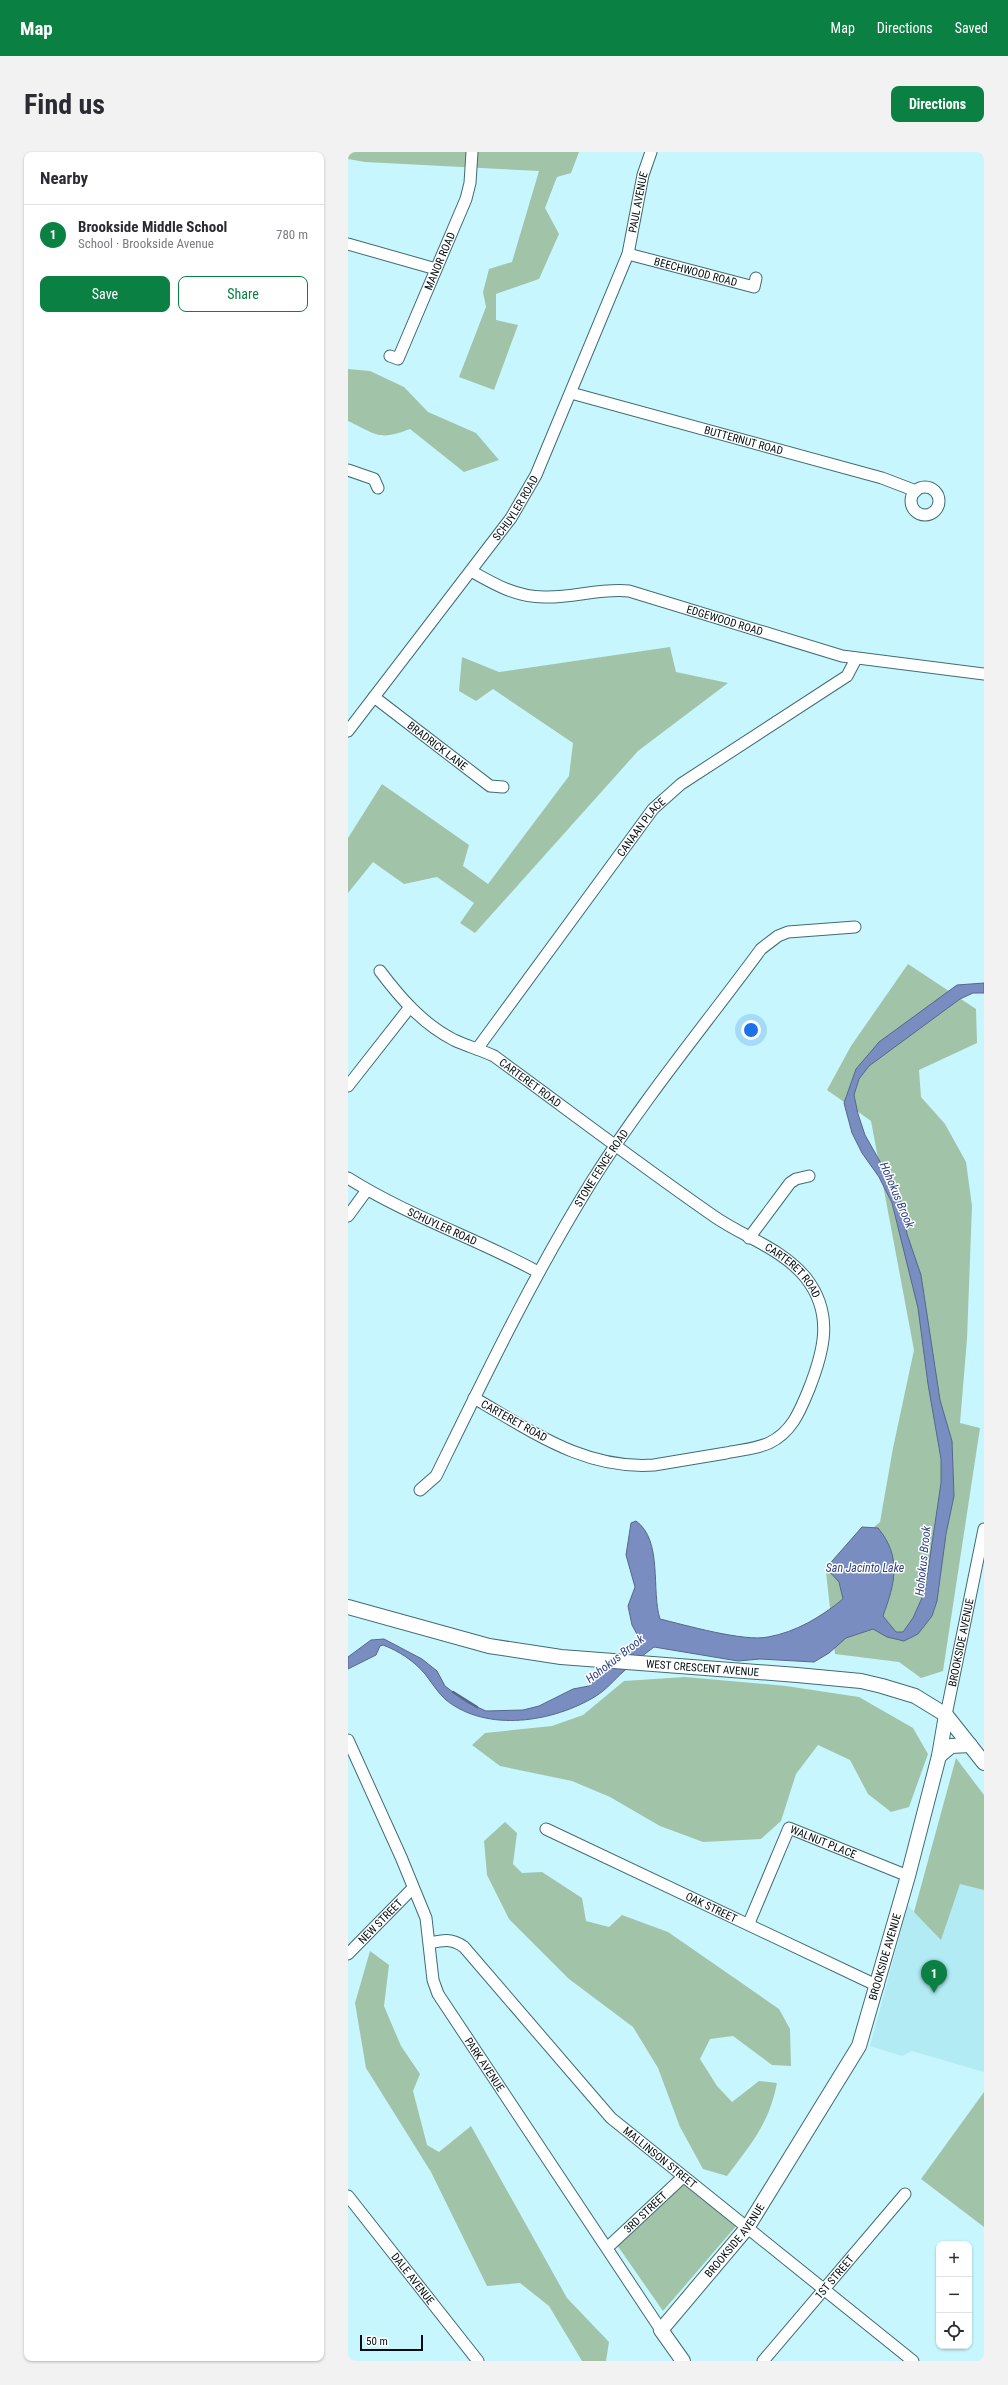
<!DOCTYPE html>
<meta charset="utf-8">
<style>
body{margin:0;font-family:"Roboto Condensed",sans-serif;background:#f2f2f3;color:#2b2b33}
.controls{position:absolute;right:12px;bottom:12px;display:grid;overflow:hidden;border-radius:8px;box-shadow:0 1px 3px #0004}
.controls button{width:36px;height:36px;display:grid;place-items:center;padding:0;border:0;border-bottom:1px solid #e1e1e2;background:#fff;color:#2b2b33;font:20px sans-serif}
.scale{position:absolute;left:12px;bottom:10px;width:63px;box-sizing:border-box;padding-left:4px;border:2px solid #010f12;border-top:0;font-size:11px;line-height:14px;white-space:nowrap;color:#010f12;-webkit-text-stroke:3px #fff;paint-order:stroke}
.you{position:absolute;left:403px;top:878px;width:14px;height:14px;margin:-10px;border:3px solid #fff;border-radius:50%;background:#1a73e8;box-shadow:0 0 0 6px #1a73e833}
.badge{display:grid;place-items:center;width:26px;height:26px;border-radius:50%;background:#0b8043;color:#fff;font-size:13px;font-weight:700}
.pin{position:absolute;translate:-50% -33px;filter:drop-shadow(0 1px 2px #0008)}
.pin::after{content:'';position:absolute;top:21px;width:14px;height:12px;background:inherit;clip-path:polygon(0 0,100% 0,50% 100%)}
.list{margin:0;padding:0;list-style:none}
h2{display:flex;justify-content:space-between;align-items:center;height:52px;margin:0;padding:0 16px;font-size:17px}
h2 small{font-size:13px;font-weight:400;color:#7c7c81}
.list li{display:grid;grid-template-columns:26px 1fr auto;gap:12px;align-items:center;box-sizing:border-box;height:60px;padding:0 16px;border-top:1px solid #e1e1e2}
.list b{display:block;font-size:15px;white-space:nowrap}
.list p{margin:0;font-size:13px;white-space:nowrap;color:#7c7c81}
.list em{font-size:13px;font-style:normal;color:#7c7c81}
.actions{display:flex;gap:8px;padding:12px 16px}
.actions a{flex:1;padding:9px 0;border:1px solid #0b8043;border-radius:8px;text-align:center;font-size:14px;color:#0b8043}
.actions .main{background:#0b8043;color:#fff}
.icon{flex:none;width:22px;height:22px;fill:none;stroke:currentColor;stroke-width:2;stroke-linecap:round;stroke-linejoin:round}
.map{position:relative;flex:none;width:636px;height:2209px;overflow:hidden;border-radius:8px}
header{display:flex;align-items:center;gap:24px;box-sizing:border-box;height:56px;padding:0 20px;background:#0b8043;color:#fff}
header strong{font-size:19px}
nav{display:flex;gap:22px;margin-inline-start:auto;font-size:14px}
.intro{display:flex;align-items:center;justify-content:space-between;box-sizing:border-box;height:96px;padding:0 24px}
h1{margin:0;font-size:28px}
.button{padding:10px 18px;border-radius:8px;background:#0b8043;color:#fff;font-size:14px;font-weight:700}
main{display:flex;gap:24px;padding:0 24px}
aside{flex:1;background:#fff;border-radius:8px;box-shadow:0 1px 3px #0004}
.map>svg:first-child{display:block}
.built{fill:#b2ebf4}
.green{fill:#a1c4a8}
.water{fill:#7a8dc1;stroke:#56678c}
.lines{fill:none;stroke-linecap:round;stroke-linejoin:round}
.stream{stroke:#56678c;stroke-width:2.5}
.minor-casing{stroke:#416c73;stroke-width:13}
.major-casing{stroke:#416c73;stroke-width:16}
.minor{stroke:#fff;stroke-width:11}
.major{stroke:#fff;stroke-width:14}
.labels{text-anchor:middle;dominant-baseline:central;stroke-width:3;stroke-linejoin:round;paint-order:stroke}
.street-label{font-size:11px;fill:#010f12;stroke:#fff}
.water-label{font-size:12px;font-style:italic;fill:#2e4283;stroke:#fff}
</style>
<header>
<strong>Map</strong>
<nav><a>Map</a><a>Directions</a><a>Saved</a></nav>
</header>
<div class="intro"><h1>Find us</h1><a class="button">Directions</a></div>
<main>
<aside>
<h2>Nearby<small></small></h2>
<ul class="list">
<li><span class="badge">1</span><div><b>Brookside Middle School</b><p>School · Brookside Avenue</p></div><em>780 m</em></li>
</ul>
<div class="actions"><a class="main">Save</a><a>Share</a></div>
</aside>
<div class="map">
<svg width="636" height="2209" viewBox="0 0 636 2209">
<rect width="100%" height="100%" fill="#c7f6fe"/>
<polygon class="built" points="612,1731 636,1738 636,1920 564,1899 554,1904 522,1894 560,1753 566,1760"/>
<g class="green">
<polygon points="0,0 231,0 223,21 209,25 197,56 211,82 191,127 148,142 148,168 170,173 146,238 111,225 138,155 135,140 141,117 164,110 191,19 17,10 0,7"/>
<path d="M0 217 22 219 56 235 80 260 128 281 151 308 116 320 62 277C30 289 30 283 0 269Z"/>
<polygon points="322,495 328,520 380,531 290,599 127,781 112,771 126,751 89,725 56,732 25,710 0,741 0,686 34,632 121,693 115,714 140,732 221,624 225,591 145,537 128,549 111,539 114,505 151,520"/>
<polygon points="560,812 628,857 629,891 571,918 573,945 597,972 618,1010 624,1054 619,1187 612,1271 632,1276 595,1519 573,1526 551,1510 487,1502 478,1420 478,1416 532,1370 545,1296 566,1198 523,969 479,938 503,894"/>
<polygon points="337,1525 438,1534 511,1545 565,1576 580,1602 561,1655 543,1660 520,1642 502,1608 470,1593 448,1622 433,1669 413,1687 355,1690 312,1674 262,1645 224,1629 152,1614 124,1593 137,1581 204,1574 235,1563 276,1529"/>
<polygon points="608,1606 636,1643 636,1738 612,1732 593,1788 566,1760"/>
<path d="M157 1670 169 1681 165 1712 174 1721 194 1720 234 1746 238 1769 261 1775 274 1763 320 1780 431 1857 442 1877 443 1914 424 1913 385 1884 362 1887 352 1907 369 1934 384 1950 411 1929 429 1931C421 1972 403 1992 379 2024L355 2017 332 1975 310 1916 285 1875 221 1827 161 1767 139 1723 136 1689Z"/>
<polygon points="22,1799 41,1813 36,1854 53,1894 72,1922 65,1939 79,1993 91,2000 123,1974 219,2146 261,2190 258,2209 234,2209 201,2154 172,2131 139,2134 83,2020 18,1916 7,1851"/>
<polygon points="636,1940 636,2075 573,2027"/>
<polygon points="334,2030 389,2073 315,2159 269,2093"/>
</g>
<path class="water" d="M636 831V841H625L612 847 521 914 511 927 506 943 510 962 517 983 552 1045 559 1082 573 1123 592 1248 604 1289 606 1344 598 1382 589 1449 584 1464 570 1482 556 1489 539 1485 525 1477 498 1486 481 1501 466 1510 412 1507 390 1509 306 1495C296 1503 284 1511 275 1520 266 1528 258 1538 248 1544 206 1570 139 1581 98 1548 90 1541 84 1531 77 1522 66 1509 51 1499 35 1493L32 1494 28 1503 0 1517V1505L23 1488 36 1487 74 1507 89 1519 97 1534 118 1550 138 1559 175 1558 191 1554 225 1537 241 1534 291 1486 284 1473 280 1454 287 1435 278 1403 283 1371 288 1369C315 1388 303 1439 312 1467 337 1473 396 1490 420 1485 448 1480 473 1465 495 1447L491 1430 478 1416 514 1375 530 1376C554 1405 547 1431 535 1464L548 1480H555L565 1466 577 1439 593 1331V1307L580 1232 570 1156 544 1051 531 1025 514 1001 504 981 496 951 508 917 531 890 609 833Z"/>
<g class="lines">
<polyline class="stream" points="105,1540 129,1555"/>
<defs>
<g id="minor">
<polyline points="0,92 88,117"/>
<path id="s1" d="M280 102 406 135 408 126"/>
<path id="s2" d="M42 204 50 207 118 47 122 31 124 0"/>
<path id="s3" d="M223 241 534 326 568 339"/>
<polyline points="0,318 26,327 30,336"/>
<circle cx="577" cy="349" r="14"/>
<path id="s4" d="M123 419C146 432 168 445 196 445 225 446 252 436 281 439L494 504 636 522"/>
<path id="s5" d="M26 545 142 634 155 635"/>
<path id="s6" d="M0 579 163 366 188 323 280 102 295 23 303 0"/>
<path id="s7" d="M32 819C53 847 75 872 106 888 119 894 133 898 146 904 220 958 292 1013 367 1065 396 1085 435 1097 458 1126 486 1162 476 1199 461 1237 452 1259 444 1280 421 1291 408 1297 392 1298 378 1301 354 1305 330 1309 306 1313 236 1318 184 1279 126 1246"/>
<path id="s8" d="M129 897 305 657 333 632 499 524 508 507"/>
<polyline points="0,934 62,855"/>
<path id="s9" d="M0 1026C60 1064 128 1086 190 1120"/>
<polyline points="0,1064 19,1038"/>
<polyline points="401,1086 442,1031 448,1027 461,1024"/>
<path id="s10" d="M72 1338 88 1324C137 1224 185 1124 244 1029 295 948 357 873 413 797L430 784 440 780 507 775"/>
<path id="s11" d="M598 1563 636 1377"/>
<path id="s12" d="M0 1588 53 1705 78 1766 85 1828 90 1842 313 2178"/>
<path id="s13" d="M198 1677 530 1834"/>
<path id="s14" d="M401 1771 441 1676 560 1724"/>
<path id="s15" d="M82 1791C95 1788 104 1786 116 1795L263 1966 565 2209"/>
<path id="s16" d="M0 1802 65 1736"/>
<path id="s17" d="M0 2044 130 2209"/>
<path id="s18" d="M260 2095 335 2025"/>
<path id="s19" d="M415 2209 557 2042"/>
</g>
<g id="major">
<path id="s20" d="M0 1455 141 1494 213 1505 449 1523 513 1529 534 1534 567 1544 598 1563 636 1611"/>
<polyline points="591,1604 603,1594 622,1593"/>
<path id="s21" d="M335 2209 313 2178 399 2076 511 1894 560 1724 591 1604 598 1563"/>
</g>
</defs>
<use href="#minor" class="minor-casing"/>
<use href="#major" class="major-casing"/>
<use href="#minor" class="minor"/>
<use href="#major" class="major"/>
</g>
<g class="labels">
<g class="street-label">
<text stroke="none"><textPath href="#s6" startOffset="610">PAUL AVENUE</textPath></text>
<text stroke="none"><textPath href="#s2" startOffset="115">MANOR ROAD</textPath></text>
<text stroke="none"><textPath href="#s1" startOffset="70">BEECHWOOD ROAD</textPath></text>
<text stroke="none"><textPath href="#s3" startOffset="179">BUTTERNUT ROAD</textPath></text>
<text stroke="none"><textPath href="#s6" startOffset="279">SCHUYLER ROAD</textPath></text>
<text stroke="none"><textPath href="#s4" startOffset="264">EDGEWOOD ROAD</textPath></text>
<text stroke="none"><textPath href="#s5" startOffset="80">BRADRICK LANE</textPath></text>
<text stroke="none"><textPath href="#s8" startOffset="276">CANAAN PLACE</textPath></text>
<text stroke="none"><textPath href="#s7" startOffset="190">CARTERET ROAD</textPath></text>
<text stroke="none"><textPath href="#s10" startOffset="371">STONE FENCE ROAD</textPath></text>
<text stroke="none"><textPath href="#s9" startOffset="106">SCHUYLER ROAD</textPath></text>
<text stroke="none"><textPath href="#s7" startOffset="514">CARTERET ROAD</textPath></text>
<text transform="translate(166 1269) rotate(29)">CARTERET ROAD</text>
<text stroke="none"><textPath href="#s11" startOffset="74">BROOKSIDE AVENUE</textPath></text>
<text stroke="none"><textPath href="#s20" startOffset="361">WEST CRESCENT AVENUE</textPath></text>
<text stroke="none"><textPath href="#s14" startOffset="140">WALNUT PLACE</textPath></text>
<text stroke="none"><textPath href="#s13" startOffset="183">OAK STREET</textPath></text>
<text stroke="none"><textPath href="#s16" startOffset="46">NEW STREET</textPath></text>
<text stroke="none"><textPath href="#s21" startOffset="478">BROOKSIDE AVENUE</textPath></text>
<text stroke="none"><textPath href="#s12" startOffset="356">PARK AVENUE</textPath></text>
<text stroke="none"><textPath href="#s15" startOffset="324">MALLINSON STREET</textPath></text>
<text stroke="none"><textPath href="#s18" startOffset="51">3RD STREET</textPath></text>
<text stroke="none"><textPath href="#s21" startOffset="154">BROOKSIDE AVENUE</textPath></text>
<text stroke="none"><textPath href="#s19" startOffset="110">1ST STREET</textPath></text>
<text stroke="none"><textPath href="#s17" startOffset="105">DALE AVENUE</textPath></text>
</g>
<g class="water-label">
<text transform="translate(549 1043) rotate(67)">Hohokus Brook</text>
<text transform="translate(575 1409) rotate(-84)">Hohokus Brook</text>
<text x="517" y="1416">San Jacinto Lake</text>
<text transform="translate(267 1507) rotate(-38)">Hohokus Brook</text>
</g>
</g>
</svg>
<div class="controls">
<button>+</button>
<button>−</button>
<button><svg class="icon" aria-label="locate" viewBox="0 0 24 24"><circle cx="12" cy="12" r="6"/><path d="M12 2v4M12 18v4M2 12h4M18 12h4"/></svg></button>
</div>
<div class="scale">50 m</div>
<div class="you"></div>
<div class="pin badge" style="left:586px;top:1841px">1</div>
</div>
</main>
